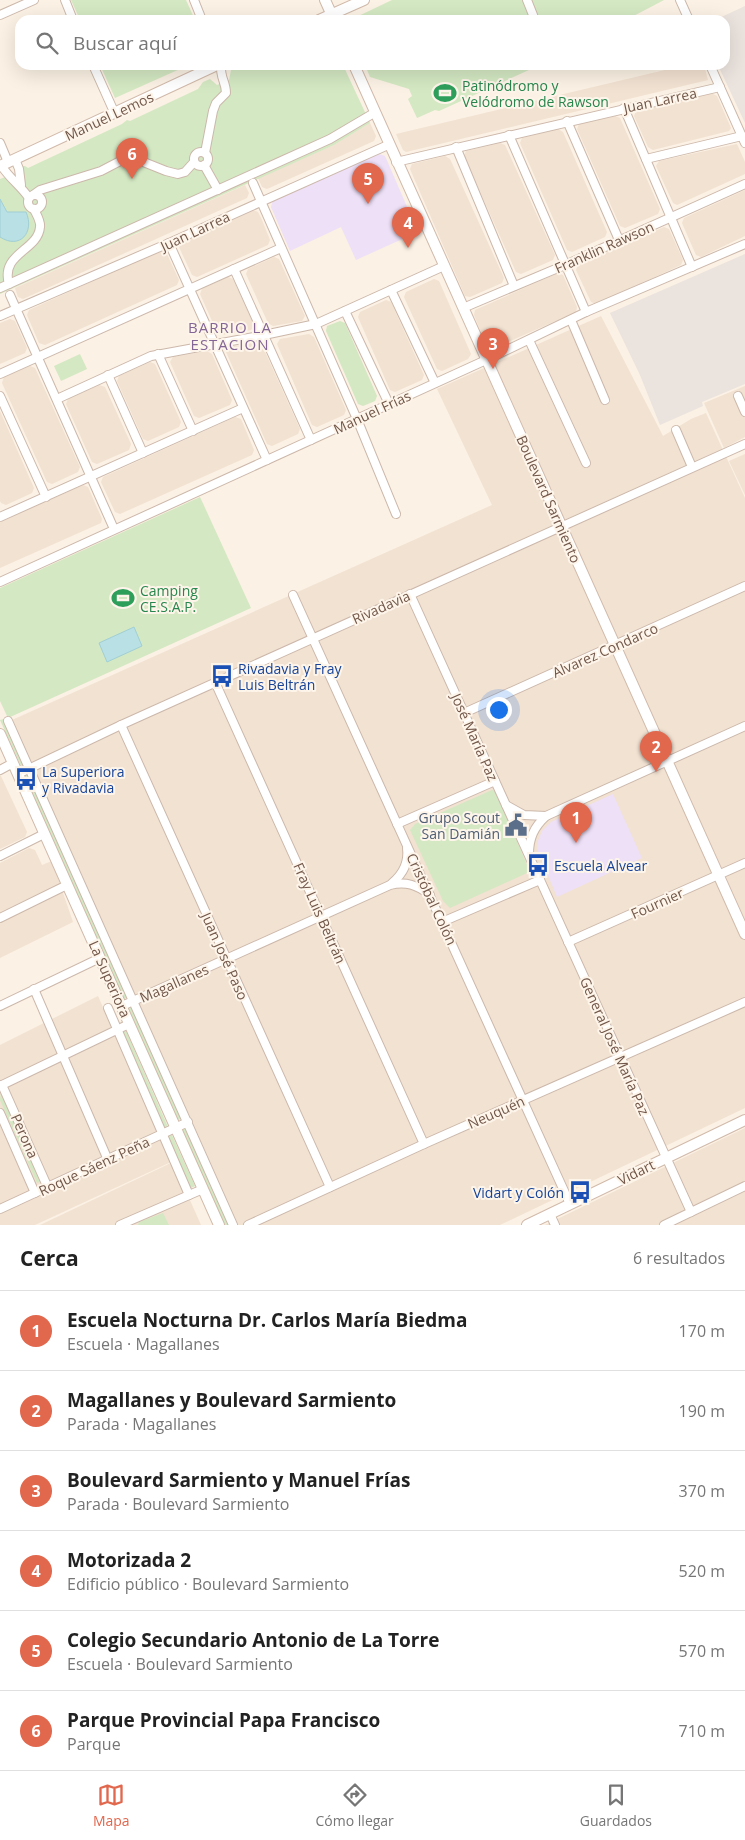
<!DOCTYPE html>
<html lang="es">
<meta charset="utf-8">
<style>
body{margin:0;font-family:"Open Sans",sans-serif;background:#f6f6f6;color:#222}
.you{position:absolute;left:498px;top:709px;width:18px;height:18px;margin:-12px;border:4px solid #fff;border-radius:50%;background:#1a73e8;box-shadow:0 0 0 8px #1a73e833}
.badge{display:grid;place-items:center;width:32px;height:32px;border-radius:50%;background:#e1674d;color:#fff;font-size:16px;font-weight:700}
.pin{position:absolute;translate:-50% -41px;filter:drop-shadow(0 1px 2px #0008)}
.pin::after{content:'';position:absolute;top:26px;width:18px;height:15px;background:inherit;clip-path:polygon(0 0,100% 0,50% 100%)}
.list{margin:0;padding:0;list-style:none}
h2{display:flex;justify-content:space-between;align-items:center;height:65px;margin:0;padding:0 20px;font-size:21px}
h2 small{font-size:16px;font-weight:400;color:#767676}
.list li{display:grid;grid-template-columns:32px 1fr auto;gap:15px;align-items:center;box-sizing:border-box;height:80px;padding:0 20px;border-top:1px solid #e0e0e0}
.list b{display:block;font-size:19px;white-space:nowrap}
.list p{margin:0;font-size:16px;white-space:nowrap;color:#767676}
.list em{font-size:16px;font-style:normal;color:#767676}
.icon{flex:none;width:28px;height:28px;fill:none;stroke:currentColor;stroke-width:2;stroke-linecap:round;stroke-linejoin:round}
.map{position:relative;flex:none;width:745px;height:1225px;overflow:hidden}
.search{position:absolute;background:#fff;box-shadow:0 5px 20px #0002;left:15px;right:15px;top:15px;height:55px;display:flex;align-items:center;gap:12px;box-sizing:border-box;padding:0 18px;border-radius:15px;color:#767676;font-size:19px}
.sheet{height:545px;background:#fff}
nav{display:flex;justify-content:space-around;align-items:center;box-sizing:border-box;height:70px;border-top:1px solid #e0e0e0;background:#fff;font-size:14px;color:#767676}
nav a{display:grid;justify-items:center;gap:2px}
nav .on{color:#e1674d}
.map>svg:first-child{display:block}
.residential{fill:#f2e2d2}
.industrial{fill:#ebe3de}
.education{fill:#eee0f7}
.green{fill:#d4e8c3}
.water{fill:#b9e0e4;stroke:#a0cfd5}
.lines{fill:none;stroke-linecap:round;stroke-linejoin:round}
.street-casing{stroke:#ccb8ab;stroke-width:10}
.secondary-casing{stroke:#d1baab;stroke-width:12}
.street{stroke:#fff;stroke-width:8}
.secondary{stroke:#fff;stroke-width:10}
.labels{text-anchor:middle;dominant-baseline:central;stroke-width:4;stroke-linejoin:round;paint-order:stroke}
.leisure-label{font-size:14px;fill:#27864d;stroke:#fef5ea;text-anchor:start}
.street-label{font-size:14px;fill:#72574a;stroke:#fef5ea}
.transit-label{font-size:14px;fill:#164399;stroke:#fef5ea;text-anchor:start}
.service-label{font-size:14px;fill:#4e5e75;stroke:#fef5ea;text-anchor:end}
.neighbourhood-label{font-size:15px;letter-spacing:1px;fill:#836696;stroke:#fef5ea}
</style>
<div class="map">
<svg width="745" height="1225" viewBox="0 0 745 1225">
<rect width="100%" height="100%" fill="#fbf1e4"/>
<g class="residential">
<polygon points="686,65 704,65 708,80 406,152 403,150 396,134"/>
<polygon points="711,93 717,96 731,128 729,131 653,150 648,147 634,116 636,111"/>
<polygon points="615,116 620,118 660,209 658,214 625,228 620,226 577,129 579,124"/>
<polygon points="370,123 376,136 374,141 267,189 262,187 258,178 334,145"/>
<polygon points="558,129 563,132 607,232 605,237 572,252 567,250 520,143 522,138"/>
<polygon points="500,143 505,145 555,255 553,260 521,274 516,272 464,156 466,151"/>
<polygon points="737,144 745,162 745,174 677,205 673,203 656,166 659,161"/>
<polygon points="445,156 450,159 504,278 502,283 470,297 465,296 410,169 412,164"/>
<polygon points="245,185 249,193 247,198 23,299 18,297 15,288"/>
<polygon points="745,190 745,236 701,257 696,255 682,223 684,218"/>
<polygon points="253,210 258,212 262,220 270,240 268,245 197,277 192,275 179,247 181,242"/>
<polygon points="664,227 669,229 683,260 681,265 596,304 591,302 576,270 578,265"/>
<polygon points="161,250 166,252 179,280 177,285 45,345 39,343 27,315 29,310"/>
<polygon points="274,257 279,259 305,316 302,321 273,326 268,323 246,274 248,269"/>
<polygon points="558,273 563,275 577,307 576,312 492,349 487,347 474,315 475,310"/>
<polygon points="228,277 233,279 254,325 251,330 222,335 217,332 200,294 202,289"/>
<polygon points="434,279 439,281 471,354 468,359 442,371 437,369 404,297 406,292"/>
<polygon points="386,300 391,302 424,375 422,380 395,392 390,390 358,317 360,312"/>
<polygon points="601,316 663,436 691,419 706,413 745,498 745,1108 500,1225 228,1225 12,720 492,505 437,389"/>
<polygon points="10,319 15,321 27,348 25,353 0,364 0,323"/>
<polygon points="309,334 314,337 346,410 344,415 317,427 312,425 277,344 280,339"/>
<polygon points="258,342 262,345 300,429 298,434 272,446 267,444 226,352 228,347"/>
<polygon points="207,351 212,354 232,400 230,405 199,418 194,416 170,362 173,357"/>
<polygon points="150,362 155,364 181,422 179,427 148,441 143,439 117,381 119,376"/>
<polygon points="30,366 35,368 80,467 78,472 52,484 47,482 2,383 4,377"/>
<polygon points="99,385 105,387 131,444 129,450 97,464 92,462 66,404 68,399"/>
<polygon points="745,386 745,437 724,448 704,403"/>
<polygon points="0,411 34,488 32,493 6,505 1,503 0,501"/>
<polygon points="235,417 241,419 254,450 252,455 120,514 115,512 101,482 103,477"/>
<polygon points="745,454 745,495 729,461"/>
<polygon points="83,485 88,487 102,519 101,523 0,568 0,522"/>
<polygon points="0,774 27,832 25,837 0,849"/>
<polygon points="29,848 35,850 42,865 52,861 73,922 0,958 0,863"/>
<polygon points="98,996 171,1162 35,1225 0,1225 0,1045"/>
<polygon points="745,1128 745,1225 545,1225"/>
<polygon points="173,1162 201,1225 40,1225"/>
</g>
<g class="industrial">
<polygon points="745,6 745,123 718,65 725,65 725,20 715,20"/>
<polygon points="745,254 745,384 702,402 703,406 660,425 640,375 610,313"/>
</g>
<g class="education">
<polygon points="379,154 385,156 418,232 356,260 341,227 290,251 271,207 273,200"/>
<polygon points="613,794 642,858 557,897 537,849 538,841 542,831 551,822"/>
</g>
<g class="green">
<polygon points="71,0 186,0 195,20 80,20"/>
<polygon points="392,0 523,0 531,20 350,20"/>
<polygon points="530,0 664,0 626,20 538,20"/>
<polygon points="100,65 189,65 115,98"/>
<polygon points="250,65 343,65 370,123 334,145 0,294 0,179 5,177 8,180 14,174 23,173 23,166 25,166 28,168 122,124 127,120 130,121 198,89 203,82 210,79 217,85 229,80 231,70 240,69"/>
<polygon points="365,65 540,65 439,111 435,110 417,118 408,99 412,96 409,89 370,77"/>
<polygon points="340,321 345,323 377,396 375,401 363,406 358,404 326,331 327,326"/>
<polygon points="80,354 87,369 61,381 54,366"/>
<polygon points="200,497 251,608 8,718 0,701 0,588"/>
<polygon points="4,719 25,765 21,766 0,720"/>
<polygon points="29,774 128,996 124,1000 24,776"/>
<polygon points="492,790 495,791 528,867 527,873 450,908 443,901 410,830 415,824"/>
<polygon points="132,1006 182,1119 177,1120 128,1009"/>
<polygon points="126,1031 168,1127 162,1128 121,1033"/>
<polygon points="1,1092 40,1182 37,1183 0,1100"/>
<polygon points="187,1126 229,1225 223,1225 182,1128"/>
<polygon points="171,1133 195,1186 189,1189 166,1136"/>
<polygon points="163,1213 169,1225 138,1225 139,1222"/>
</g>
<g class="water">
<path d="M0 199 7 212H26C35 232 20 250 0 237Z"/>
<polygon points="134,627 142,646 107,662 99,643"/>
</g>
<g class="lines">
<defs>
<g id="street">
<polyline points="65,0 73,20"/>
<polyline points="194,0 202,20"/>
<polyline points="527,0 535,20"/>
<polyline points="680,0 689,20"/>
<polyline points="0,15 34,0"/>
<polyline points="93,65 115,114"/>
<polyline points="710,65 745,143"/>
<polyline points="624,108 692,267"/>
<polyline points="567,121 619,240"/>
<polyline points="509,135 586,312"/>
<polyline points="0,143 8,162"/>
<polyline points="456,147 514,286"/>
<circle cx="201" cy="159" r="7"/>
<path d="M205 153 213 111 216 103 226 93C226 82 220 78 221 65"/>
<polyline points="15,159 19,169 21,185"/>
<polyline points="646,159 742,136"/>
<polyline points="396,162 720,87"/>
<path d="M1 165C9 178 21 186 29 198"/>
<polyline points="204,165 218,190"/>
<polyline points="253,183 357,419 396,514"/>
<circle cx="35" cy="202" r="7"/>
<polyline points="33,195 40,190 101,171 124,159 136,159 166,171 178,174 185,172 194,162"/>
<polyline points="169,243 267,460"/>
<polyline points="234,269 311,440"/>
<path d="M9 284C0 253 38 251 40 227 41 221 36 214 34 209"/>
<polyline points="0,288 330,139 374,113"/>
<polyline points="391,290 435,383"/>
<polyline points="10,295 114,529"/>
<polyline points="463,308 565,265 745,184"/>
<polyline points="345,311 389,404"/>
<polyline points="0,316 169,243 388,145"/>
<polyline points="571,320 605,400"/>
<polyline points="529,340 586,463"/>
<polyline points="158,354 193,431"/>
<polyline points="0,374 281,248"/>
<polyline points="108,375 143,453"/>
<polyline points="0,396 46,497"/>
<polyline points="738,396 745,412"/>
<polyline points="57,399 151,356 264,335 316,324 444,266"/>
<polyline points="676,430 692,467"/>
<polyline points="0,517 243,408"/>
<polyline points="0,582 486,360 586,312 745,244"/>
<polyline points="410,594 691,1212"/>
<polyline points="293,595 570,1204"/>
<polyline points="215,682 424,1144"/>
<polyline points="464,713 745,586"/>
<polyline points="8,721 233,1225"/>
<polyline points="121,725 330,1187"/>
<polyline points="0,770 13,763"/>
<polyline points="18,774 121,725 745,444"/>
<polyline points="506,805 524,815 546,816"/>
<polyline points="397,824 495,781"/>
<path d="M529 854C529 838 534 827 546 816L745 726"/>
<polyline points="0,856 44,834"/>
<path d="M392 883C403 874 409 863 407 848"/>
<polyline points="0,918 67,885"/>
<polyline points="442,922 540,880"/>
<polyline points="568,942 745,863"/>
<polyline points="34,989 108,1160"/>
<polyline points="0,1006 100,958"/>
<path d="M122 1006 390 885C406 881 417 885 430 895"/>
<polyline points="108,1008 189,1195"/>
<polyline points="2,1085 48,1188"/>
<polyline points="0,1086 129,1024"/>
<polyline points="0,1113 35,1193"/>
<polyline points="0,1209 188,1122"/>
<polyline points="550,1214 555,1225"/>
<polyline points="120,1225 203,1189"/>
<polyline points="248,1225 424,1144 745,1002"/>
<polyline points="664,1225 745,1186"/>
</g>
<g id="secondary">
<polyline points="325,0 334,20"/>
<polyline points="319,20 364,0"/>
<polyline points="354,65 745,934"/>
<polyline points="0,166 217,65"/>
<polyline points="0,734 219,1225"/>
<polyline points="527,1225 745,1120"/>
</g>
</defs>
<use href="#street" class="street-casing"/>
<use href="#secondary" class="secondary-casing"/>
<use href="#street" class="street"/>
<use href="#secondary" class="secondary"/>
</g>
<defs>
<symbol id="stadium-bare" viewBox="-9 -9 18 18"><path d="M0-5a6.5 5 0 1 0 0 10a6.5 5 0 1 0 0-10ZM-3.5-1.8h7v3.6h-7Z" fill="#2e9e5b" stroke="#fef5ea" stroke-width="2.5" paint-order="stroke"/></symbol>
<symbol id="bus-bare" viewBox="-9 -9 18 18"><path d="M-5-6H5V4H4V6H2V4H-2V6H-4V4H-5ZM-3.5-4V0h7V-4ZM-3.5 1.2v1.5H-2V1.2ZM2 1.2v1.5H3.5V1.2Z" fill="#1a4fb4" stroke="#fef5ea" stroke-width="2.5" paint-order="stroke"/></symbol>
<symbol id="civic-bare" viewBox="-9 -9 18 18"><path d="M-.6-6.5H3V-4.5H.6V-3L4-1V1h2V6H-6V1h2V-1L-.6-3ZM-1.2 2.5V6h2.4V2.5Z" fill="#5c6f8a" stroke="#fef5ea" stroke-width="2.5" paint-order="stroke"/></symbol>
</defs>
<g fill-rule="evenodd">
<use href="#stadium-bare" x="429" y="77" width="32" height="32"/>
<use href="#stadium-bare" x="107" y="582" width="32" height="32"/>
<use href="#bus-bare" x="206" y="660" width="32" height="32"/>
<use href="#bus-bare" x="10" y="763" width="32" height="32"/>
<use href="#civic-bare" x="500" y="809" width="32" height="32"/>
<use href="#bus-bare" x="522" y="849" width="32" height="32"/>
<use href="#bus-bare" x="564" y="1176" width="32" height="32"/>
</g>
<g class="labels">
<g class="leisure-label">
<text x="462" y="85">Patinódromo y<tspan x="462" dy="16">Velódromo de Rawson</tspan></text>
<text x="140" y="590">Camping<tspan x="140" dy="16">CE.S.A.P.</tspan></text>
</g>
<g class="street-label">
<text transform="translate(660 100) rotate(-12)">Juan Larrea</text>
<text transform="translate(109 116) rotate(-25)">Manuel Lemos</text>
<text transform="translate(195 231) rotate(-25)">Juan Larrea</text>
<text transform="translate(604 247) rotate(-24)">Franklin Rawson</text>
<text transform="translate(372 412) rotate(-25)">Manuel Frías</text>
<text transform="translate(549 499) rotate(66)">Boulevard Sarmiento</text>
<text transform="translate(381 607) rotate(-24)">Rivadavia</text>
<text transform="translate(605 650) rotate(-24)">Alvarez Condarco</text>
<text transform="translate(475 737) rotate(66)">José María Paz</text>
<text transform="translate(432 899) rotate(65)">Cristóbal Colón</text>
<text transform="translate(657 903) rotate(-24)">Fournier</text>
<text transform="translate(320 913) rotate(66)">Fray Luis Beltrán</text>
<text transform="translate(225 956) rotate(66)">Juan José Paso</text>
<text transform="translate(110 979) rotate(66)">La Superiora</text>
<text transform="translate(174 983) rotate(-24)">Magallanes</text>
<text transform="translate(615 1046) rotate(66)">General José María Paz</text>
<text transform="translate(496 1112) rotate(-24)">Neuquén</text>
<text transform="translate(25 1136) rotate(66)">Perona</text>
<text transform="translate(94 1166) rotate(-25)">Roque Sáenz Peña</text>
<text transform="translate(636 1172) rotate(-26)">Vidart</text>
</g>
<g class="transit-label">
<text x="238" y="668">Rivadavia y Fray<tspan x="238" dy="16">Luis Beltrán</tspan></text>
<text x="42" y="771">La Superiora<tspan x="42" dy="16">y Rivadavia</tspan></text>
<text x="554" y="865">Escuela Alvear</text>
<text x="564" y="1192" text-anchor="end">Vidart y Colón</text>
</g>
<g class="service-label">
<text x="500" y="817">Grupo Scout<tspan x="500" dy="16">San Damián</tspan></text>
</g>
<g class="neighbourhood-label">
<text x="230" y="327">BARRIO LA<tspan x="230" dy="17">ESTACION</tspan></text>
</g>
</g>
</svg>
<div class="you"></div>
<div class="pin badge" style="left:576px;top:843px">1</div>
<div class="pin badge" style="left:656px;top:772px">2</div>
<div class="pin badge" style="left:493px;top:369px">3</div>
<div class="pin badge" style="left:408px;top:248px">4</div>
<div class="pin badge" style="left:368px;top:204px">5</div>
<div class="pin badge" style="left:132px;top:179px">6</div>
<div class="search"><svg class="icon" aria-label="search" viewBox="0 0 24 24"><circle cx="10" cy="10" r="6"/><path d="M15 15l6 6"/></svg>Buscar aquí</div>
</div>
<section class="sheet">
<h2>Cerca<small>6 resultados</small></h2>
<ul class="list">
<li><span class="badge">1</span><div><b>Escuela Nocturna Dr. Carlos María Biedma</b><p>Escuela · Magallanes</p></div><em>170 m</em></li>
<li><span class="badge">2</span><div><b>Magallanes y Boulevard Sarmiento</b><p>Parada · Magallanes</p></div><em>190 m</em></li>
<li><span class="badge">3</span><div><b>Boulevard Sarmiento y Manuel Frías</b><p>Parada · Boulevard Sarmiento</p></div><em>370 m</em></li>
<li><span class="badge">4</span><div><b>Motorizada 2</b><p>Edificio público · Boulevard Sarmiento</p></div><em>520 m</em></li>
<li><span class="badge">5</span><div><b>Colegio Secundario Antonio de La Torre</b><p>Escuela · Boulevard Sarmiento</p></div><em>570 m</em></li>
<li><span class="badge">6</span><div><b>Parque Provincial Papa Francisco</b><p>Parque</p></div><em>710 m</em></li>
</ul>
</section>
<nav>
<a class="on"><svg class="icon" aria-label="map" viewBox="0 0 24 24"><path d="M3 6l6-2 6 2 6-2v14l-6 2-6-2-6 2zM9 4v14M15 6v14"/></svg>Mapa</a>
<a><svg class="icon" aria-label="directions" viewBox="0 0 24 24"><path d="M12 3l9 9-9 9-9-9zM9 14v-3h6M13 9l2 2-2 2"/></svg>Cómo llegar</a>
<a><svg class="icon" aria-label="saved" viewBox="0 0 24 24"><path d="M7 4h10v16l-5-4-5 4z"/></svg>Guardados</a>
</nav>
